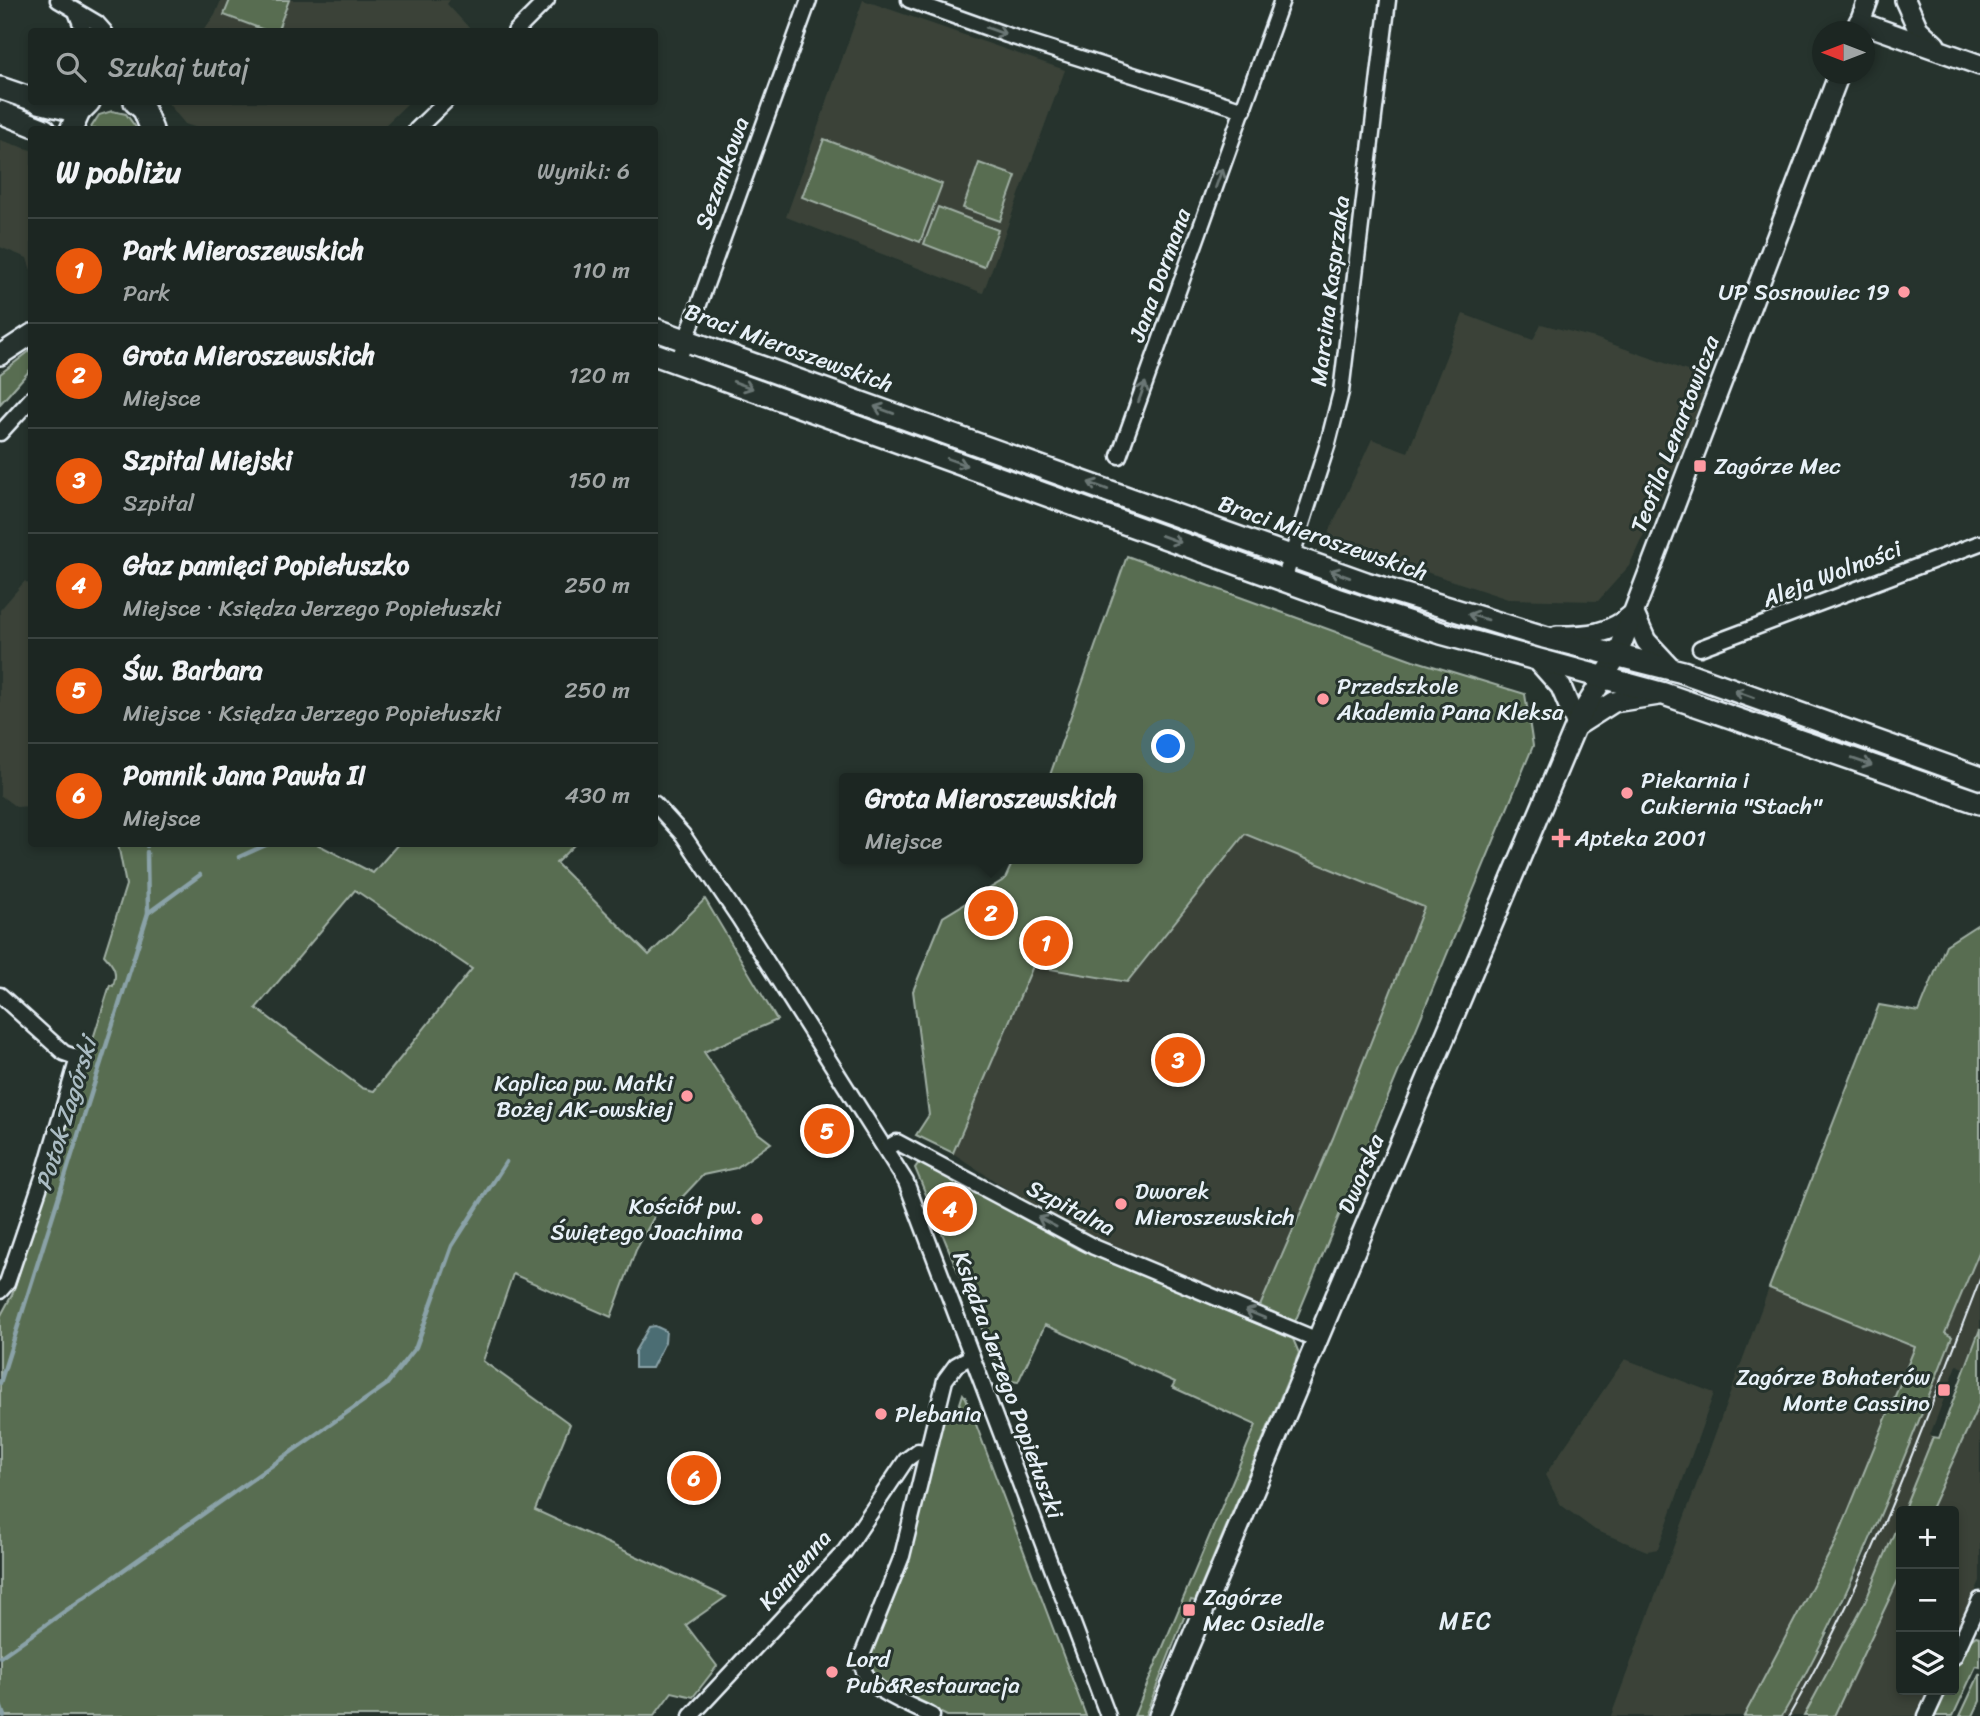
<!DOCTYPE html>
<html lang="pl">
<meta charset="utf-8">
<style>
body{margin:0;font-family:Sriracha,sans-serif;background:#252e2a;color:#f1f3f6}
.controls{position:absolute;right:21px;bottom:21px;display:grid;overflow:hidden;border-radius:7px;box-shadow:0 4px 10px #0003}
.controls button{width:63px;height:63px;display:grid;place-items:center;padding:0;border:0;border-bottom:2px solid #3a4340;background:#1c2622;color:#f1f3f6;font:35px sans-serif}
.compass{position:absolute;left:1812px;top:21px;width:63px;height:63px;border-radius:50%;background:#1c2622;box-shadow:0 4px 10px #0003;rotate:270deg}
.you{position:absolute;left:1169px;top:747px;width:24px;height:24px;margin:-18px;border:5px solid #fff;border-radius:50%;background:#1a73e8;box-shadow:0 0 0 10px #1a73e833}
.badge{display:grid;place-items:center;width:46px;height:46px;border-radius:50%;background:#ea580c;color:#fff;font-size:23px;font-weight:700}
.pin{position:absolute;translate:-50% -50%;border:4px solid #fff;box-shadow:0 2px 7px #0006}
.popup{position:absolute;left:839px;top:773px;width:304px;height:91px;box-sizing:border-box;display:grid;place-content:center;border-radius:7px;background:#1c2622;filter:drop-shadow(0 2px 5px #0005);font-size:23px;white-space:nowrap;color:#a0a5a5}
.popup b{font-size:26px;color:#f1f3f6}
.popup::after{content:'';position:absolute;left:50%;top:100%;margin-left:-14px;border:14px solid transparent;border-top-color:#1c2622}
.list{margin:0;padding:0;list-style:none}
h2{display:flex;justify-content:space-between;align-items:center;height:91px;margin:0;padding:0 28px;font-size:30px}
h2 small{font-size:23px;font-weight:400;color:#a0a5a5}
.list li{display:grid;grid-template-columns:46px 1fr auto;gap:21px;align-items:center;box-sizing:border-box;height:105px;padding:0 28px;border-top:2px solid #3a4340}
.list b{display:block;font-size:26px;white-space:nowrap}
.list p{margin:0;font-size:23px;white-space:nowrap;color:#a0a5a5}
.list em{font-size:23px;font-style:normal;color:#a0a5a5}
.icon{flex:none;width:38px;height:38px;fill:none;stroke:currentColor;stroke-width:2;stroke-linecap:round;stroke-linejoin:round}
.map{position:relative;flex:none;width:1980px;height:1716px;overflow:hidden}
.search{position:absolute;background:#1c2622;box-shadow:0 4px 10px #0003;left:28px;top:28px;width:630px;height:77px;display:flex;align-items:center;gap:18px;box-sizing:border-box;padding:0 24px;border-radius:7px;color:#a0a5a5;font-size:26px}
.panel{position:absolute;background:#1c2622;box-shadow:0 4px 10px #0003;left:28px;top:126px;width:630px;height:721px;border-radius:7px}
.map>svg:first-child{display:block}
.built{fill:#3a4339}
.green{fill:#586d51;stroke:#a0afa4;stroke-width:2;fill-rule:evenodd}
.water{fill:#4c6d73;stroke:#8aa2a8;stroke-width:2}
.lines{fill:none;stroke-linecap:round;stroke-linejoin:round}
.stream{stroke:#8aa2a8;stroke-width:4.5}
.minor-casing{stroke:#e8f1f8;stroke-width:19}
.tertiary-casing{stroke:#e8f1f8;stroke-width:24}
.secondary-casing{stroke:#e8f1f8;stroke-width:26}
.minor{stroke:#26332d;stroke-width:14}
.tertiary{stroke:#26332d;stroke-width:19}
.secondary{stroke:#26332d;stroke-width:21}
.tram{stroke:#e8f1f8;stroke-width:2}
.oneway{stroke:#6a7674}
.poi-dot{fill:#ff9aa2;stroke:#26332d;stroke-width:2.5}
.labels{text-anchor:middle;dominant-baseline:central;stroke-width:6;stroke-linejoin:round;paint-order:stroke}
.street-label{font-size:23px;fill:#e8f1f8;stroke:#26332d}
.poi-label{font-size:23px;fill:#e8f1f8;stroke:#26332d;text-anchor:start}
.water-label{font-size:24px;font-style:italic;fill:#aabcc3;stroke:#26332d}
.neighbourhood-label{font-size:24px;letter-spacing:2px;fill:#e8f1f8;stroke:#26332d}
</style>
<div class="map">
<svg width="1980" height="1716" viewBox="0 0 1980 1716">
<rect width="100%" height="100%" fill="#26332d"/>
<filter id="ink" filterUnits="userSpaceOnUse"><feTurbulence type="fractalNoise" baseFrequency=".0143" numOctaves="2"/><feDisplacementMap in="SourceGraphic" scale="14" xChannelSelector="R" yChannelSelector="G"/><feConvolveMatrix kernelMatrix="1 2 1 2 8 2 1 2 1" color-interpolation-filters="sRGB"/></filter>
<g filter="url(#ink)">
<g class="built">
<polygon points="221,0 450,0 447,4 472,31 202,32 215,15"/>
<polygon points="863,0 1065,70 983,293 786,217"/>
<polygon points="167,102 409,102 380,130 200,129 185,124"/>
<polygon points="0,140 31,150 31,270 27,258 0,247"/>
<polygon points="1463,314 1533,340 1541,324 1595,338 1701,376 1704,392 1679,459 1629,566 1598,601 1508,599 1326,539 1372,439 1408,452"/>
<polygon points="25,581 32,587 32,806 16,807 0,795 0,610"/>
<polygon points="1245,834 1425,907 1333,1138 1260,1306 1060,1225 953,1153 1034,966 1127,982"/>
<polygon points="1980,1250 1980,1329 1966,1369 1957,1365 1930,1435 1933,1437 1882,1564 1830,1670 1804,1716 1782,1716 1829,1633 1868,1549 1952,1337 1945,1333"/>
<polygon points="1769,1288 1915,1346 1836,1541 1744,1716 1611,1716"/>
<polygon points="1625,1359 1714,1393 1658,1549 1647,1551 1595,1530 1561,1505 1545,1475"/>
<polygon points="1980,1402 1980,1581 1954,1638 1954,1511 1930,1511"/>
<polygon points="1901,1574 1901,1690 1930,1690 1917,1716 1834,1716"/>
</g>
<g class="green">
<polygon points="230,0 289,0 277,32 267,31 224,15"/>
<polygon points="112,111 126,114 137,129 90,129 99,115"/>
<polygon points="824,139 942,184 920,242 802,197"/>
<polygon points="979,163 1016,176 1000,221 963,208"/>
<polygon points="938,207 998,230 984,267 924,244"/>
<polygon points="31,350 31,369 0,404 0,374"/>
<polygon points="1127,556 1413,660 1525,694 1533,746 1295,1322 1260,1306 1333,1138 1424,907 1245,834 1127,982 1033,966 953,1153 916,1135 929,1115 913,991 943,917 1005,879 1014,859 1138,859 1138,778 1049,778"/>
<path d="M118 844H317L373 873 398 844H575L556 863 649 955 705 899 777 1020 704 1052 758 1133 771 1143 736 1168 703 1175 673 1207 660 1206 636 1250 611 1317 513 1274 483 1361 570 1424 535 1510 726 1597 686 1625 717 1666 693 1697 672 1692 654 1716H0V1317L12 1295 110 985 113 986C118 972 114 966 104 955L126 885ZM355 890 472 969 374 1091 362 1088 256 1008Z"/>
<path d="M1980 923V1250L1945 1333 1952 1337C1901 1466 1852 1595 1782 1716H1744L1836 1541 1915 1347 1769 1288 1879 1005 1919 1012 1946 945Z"/>
<polygon points="920,1161 1074,1247 1293,1339 1299,1353 1195,1601 1191,1600 1145,1716 1134,1716 1256,1425 1172,1387 1175,1382 1045,1325 1018,1382 1003,1380 915,1168"/>
<polygon points="1980,1329 1980,1402 1930,1511 1903,1511 1933,1437 1939,1438"/>
<polygon points="963,1394 966,1398 1086,1716 947,1716 882,1683 872,1674 869,1662 871,1650 941,1416 956,1416"/>
<polygon points="1901,1517 1901,1574 1834,1716 1804,1716 1865,1602"/>
<path d="M1976 1636 1980 1637V1667L1976 1666 1953 1716H1932L1944 1690H1954C1954 1668 1957 1649 1976 1636Z"/>
<polygon points="1980,1673 1980,1701 1973,1716 1960,1716"/>
</g>
<polygon class="water" points="655,1326 666,1331 665,1342 652,1368 635,1368 635,1351 649,1327"/>
<g class="lines">
<g class="stream">
<polyline points="147,844 147,846"/>
<polyline points="239,857 268,844"/>
<polyline points="148,913 200,875"/>
<polyline points="0,1383 148,913 147,852"/>
<polyline points="0,1657 386,1385 416,1347 452,1246 506,1162"/>
<polyline points="0,1705 4,1716"/>
</g>
<defs>
<g id="minor">
<polyline points="58,0 97,23 105,32"/>
<polyline points="909,0 1007,35 1244,110"/>
<polyline points="77,14 84,32"/>
<polyline points="515,32 547,0"/>
<polyline points="416,130 445,102"/>
<polyline points="678,362 809,0"/>
<polyline points="0,433 32,398"/>
<polyline points="1119,456 1282,0"/>
<polyline points="1284,580 1328,443 1341,392 1388,0"/>
<polyline points="1700,648 1980,543"/>
<polyline points="654,803 683,835 739,918 906,1182 1108,1716"/>
<polyline points="0,995 64,1053 78,1058 43,1177 7,1283 0,1291"/>
<polyline points="887,1148 897,1142 1094,1247 1318,1340"/>
<polyline points="1954,1657 1980,1600"/>
<polyline points="691,1716 845,1551 906,1460 918,1451 926,1453"/>
<path d="M932 1716C906 1702 862 1691 861 1658L902 1556 945 1380 956 1365 972 1356"/>
<polyline points="1926,1716 1938,1690"/>
</g>
<g id="tertiary">
<polyline points="1905,0 1918,29 1935,45"/>
<polyline points="1859,22 1980,65"/>
<polyline points="1856,32 1868,0"/>
<polyline points="0,355 32,334"/>
<polyline points="1634,614 1646,641 1672,669"/>
<path d="M1557 636C1588 636 1609 635 1633 614"/>
<polyline points="1537,660 1561,687 1577,725"/>
<polyline points="1578,725 1614,702 1659,695"/>
<polyline points="1159,1716 1580,716 1617,656 1839,74"/>
</g>
<g id="secondary">
<polyline points="0,88 32,99"/>
<polyline points="39,102 79,112"/>
<polyline points="135,102 144,110 152,130"/>
<polyline points="0,112 45,130"/>
<polyline points="71,130 79,112 89,102"/>
<polyline points="654,329 1366,583 1544,637 1683,672 1980,778"/>
<polyline points="654,354 1336,599 1441,633 1664,694 1980,803"/>
</g>
</defs>
<use href="#minor" class="minor-casing"/>
<use href="#tertiary" class="tertiary-casing"/>
<use href="#secondary" class="secondary-casing"/>
<use href="#minor" class="minor"/>
<use href="#tertiary" class="tertiary"/>
<use href="#secondary" class="secondary"/>
<path class="tram" d="M1789 1716C1869 1578 1923 1427 1980 1279"/>
</g>
<defs><path id="oneway-shaft" d="M-6 0H5M1.5-3L5.5 0L1.5 3" fill="none" stroke-width="1.6" stroke-linecap="round" stroke-linejoin="round" transform="scale(1.75)"/></defs>
<g class="oneway">
<use href="#oneway-shaft" transform="translate(996 31) rotate(20)"/>
<use href="#oneway-shaft" transform="translate(1219 178) rotate(-70)"/>
<use href="#oneway-shaft" transform="translate(743 385) rotate(20)"/>
<use href="#oneway-shaft" transform="translate(1142 392) rotate(-70)"/>
<use href="#oneway-shaft" transform="translate(884 410) rotate(-160)"/>
<use href="#oneway-shaft" transform="translate(957 462) rotate(20)"/>
<use href="#oneway-shaft" transform="translate(1098 486) rotate(-160)"/>
<use href="#oneway-shaft" transform="translate(1171 539) rotate(20)"/>
<use href="#oneway-shaft" transform="translate(1340 574) rotate(-160)"/>
<use href="#oneway-shaft" transform="translate(1478 617) rotate(-164)"/>
<use href="#oneway-shaft" transform="translate(1744 694) rotate(-160)"/>
<use href="#oneway-shaft" transform="translate(1862 762) rotate(19)"/>
<use href="#oneway-shaft" transform="translate(1047 1222) rotate(-152)"/>
<use href="#oneway-shaft" transform="translate(1255 1314) rotate(-158)"/>
</g>
</g>
<g class="poi-dot">
<circle cx="1904" cy="292" r="7"/>
<rect x="1693" y="459" width="14" height="14" rx="3.5"/>
<circle cx="1323" cy="699" r="7"/>
<circle cx="1627" cy="793" r="7"/>
<path d="M1557.5 827.5h7v7h7v7h-7v7h-7v-7h-7v-7h7z"/>
<circle cx="687" cy="1096" r="7"/>
<circle cx="1121" cy="1204" r="7"/>
<circle cx="757" cy="1219" r="7"/>
<rect x="1937" y="1383" width="14" height="14" rx="3.5"/>
<circle cx="881" cy="1414" r="7"/>
<rect x="1182" y="1603" width="14" height="14" rx="3.5"/>
<circle cx="832" cy="1672" r="7"/>
</g>
<g class="labels">
<g class="street-label">
<text transform="translate(722 173) rotate(-70)">Sezamkowa</text>
<text transform="translate(1160 275) rotate(-70)">Jana Dormana</text>
<text transform="translate(1330 291) rotate(-83)">Marcina Kasprzaka</text>
<text transform="translate(789 348) rotate(20)">Braci Mieroszewskich</text>
<text transform="translate(1675 434) rotate(-69)">Teofila Lenartowicza</text>
<text transform="translate(1323 538) rotate(19)">Braci Mieroszewskich</text>
<text transform="translate(1832 574) rotate(-21)">Aleja Wolności</text>
<text transform="translate(1361 1174) rotate(-67)">Dworska</text>
<text transform="translate(1071 1208) rotate(27)">Szpitalna</text>
<text transform="translate(1008 1385) rotate(70)">Księdza Jerzego Popiełuszki</text>
<text transform="translate(795 1570) rotate(-49)">Kamienna</text>
</g>
<g class="poi-label">
<text x="1890" y="292" text-anchor="end">UP Sosnowiec 19</text>
<text x="1714" y="466">Zagórze Mec</text>
<text x="1337" y="686">Przedszkole<tspan x="1337" dy="26">Akademia Pana Kleksa</tspan></text>
<text x="1641" y="780">Piekarnia i<tspan x="1641" dy="26">Cukiernia "Stach"</tspan></text>
<text x="1575" y="838">Apteka 2001</text>
<text x="673" y="1083" text-anchor="end">Kaplica pw. Matki<tspan x="673" dy="26">Bożej AK-owskiej</tspan></text>
<text x="1135" y="1191">Dworek<tspan x="1135" dy="26">Mieroszewskich</tspan></text>
<text x="743" y="1206" text-anchor="end">Kościół pw.<tspan x="743" dy="26">Świętego Joachima</tspan></text>
<text x="1930" y="1377" text-anchor="end">Zagórze Bohaterów<tspan x="1930" dy="26">Monte Cassino</tspan></text>
<text x="895" y="1414">Plebania</text>
<text x="1203" y="1597">Zagórze<tspan x="1203" dy="26">Mec Osiedle</tspan></text>
<text x="846" y="1659">Lord<tspan x="846" dy="26">Pub&amp;Restauracja</tspan></text>
</g>
<g class="water-label">
<text transform="translate(66 1114) rotate(-73)">Potok Zagórski</text>
</g>
<g class="neighbourhood-label">
<text x="1466" y="1621">MEC</text>
</g>
</g>
</svg>
<div class="controls">
<button>+</button>
<button>−</button>
<button><svg class="icon" aria-label="layers" viewBox="0 0 24 24"><path d="M12 4l9 5-9 5-9-5zM3 14l9 5 9-5"/></svg></button>
</div>
<svg class="compass" viewBox="-18 -18 36 36"><path d="M0-13l5 13h-10z" fill="#e53935"/><path d="M0 13l5-13h-10z" fill="#a0a5a5"/></svg>
<div class="you"></div>
<div class="pin badge" style="left:1046px;top:943px">1</div>
<div class="pin badge" style="left:991px;top:913px">2</div>
<div class="popup"><b>Grota Mieroszewskich</b>Miejsce</div>
<div class="pin badge" style="left:1178px;top:1060px">3</div>
<div class="pin badge" style="left:950px;top:1209px">4</div>
<div class="pin badge" style="left:827px;top:1131px">5</div>
<div class="pin badge" style="left:694px;top:1478px">6</div>
<div class="search"><svg class="icon" aria-label="search" viewBox="0 0 24 24"><circle cx="10" cy="10" r="6"/><path d="M15 15l6 6"/></svg>Szukaj tutaj</div>
<section class="panel">
<h2>W pobliżu<small>Wyniki: 6</small></h2>
<ul class="list">
<li><span class="badge">1</span><div><b>Park Mieroszewskich</b><p>Park</p></div><em>110 m</em></li>
<li><span class="badge">2</span><div><b>Grota Mieroszewskich</b><p>Miejsce</p></div><em>120 m</em></li>
<li><span class="badge">3</span><div><b>Szpital Miejski</b><p>Szpital</p></div><em>150 m</em></li>
<li><span class="badge">4</span><div><b>Głaz pamięci Popiełuszko</b><p>Miejsce · Księdza Jerzego Popiełuszki</p></div><em>250 m</em></li>
<li><span class="badge">5</span><div><b>Św. Barbara</b><p>Miejsce · Księdza Jerzego Popiełuszki</p></div><em>250 m</em></li>
<li><span class="badge">6</span><div><b>Pomnik Jana Pawła II</b><p>Miejsce</p></div><em>430 m</em></li>
</ul>
</section>
</div>
